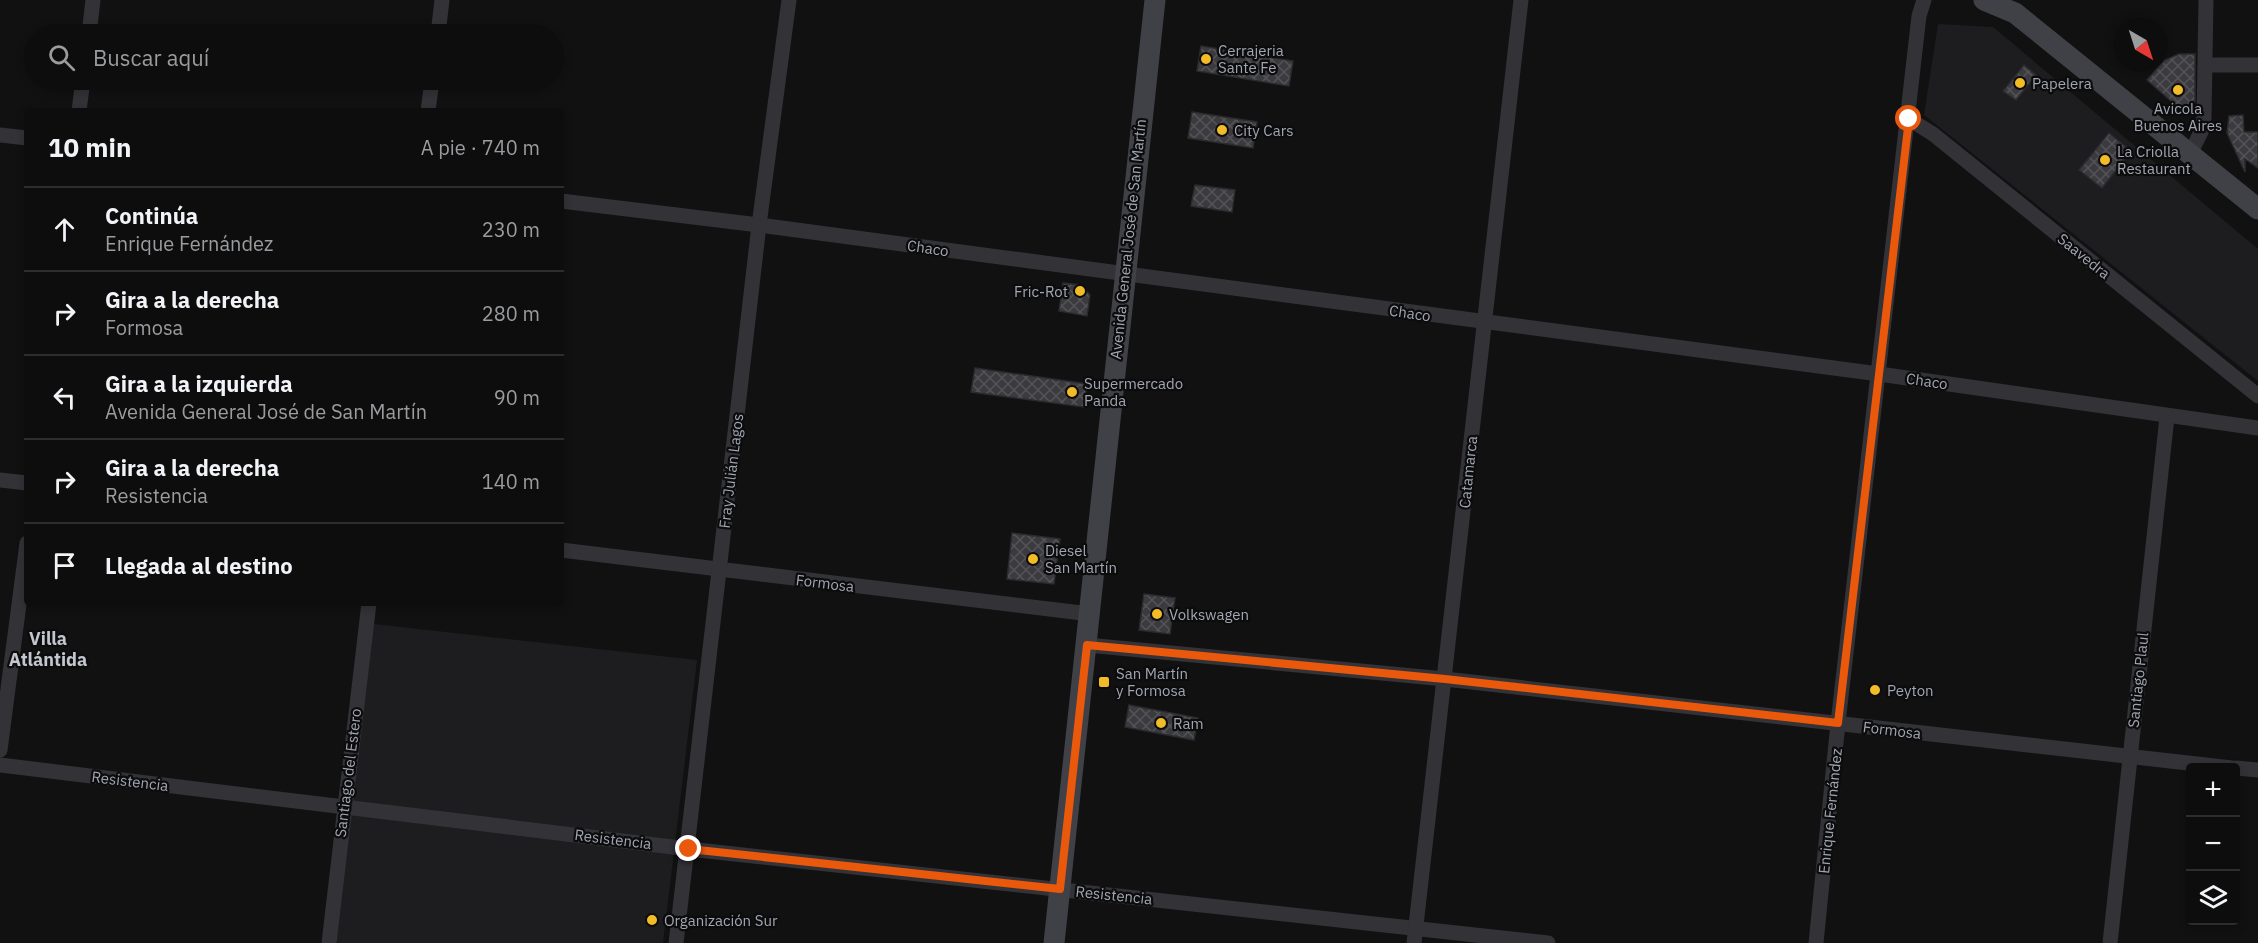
<!DOCTYPE html>
<html lang="es">
<meta charset="utf-8">
<style>
body{margin:0;font-family:"IBM Plex Sans",sans-serif;background:#161617;color:#f1f3f6}
.controls{position:absolute;right:18px;bottom:18px;display:grid;overflow:hidden;border-radius:6px;box-shadow:0 3px 9px #0003}
.controls button{width:54px;height:54px;display:grid;place-items:center;padding:0;border:0;border-bottom:2px solid #2d2d2e;background:#0d0d0e;color:#f1f3f6;font:30px sans-serif}
.compass{position:absolute;left:2114px;top:18px;width:54px;height:54px;border-radius:50%;background:#0d0d0e;box-shadow:0 3px 9px #0003;rotate:141deg}
.stop{position:absolute;width:18px;height:18px;margin:-14px;border:4px solid #ea580c;border-radius:50%;background:#fff}
.stop.end{background:#ea580c;border-color:#fff;box-shadow:0 2px 6px #0008}
.list{margin:0;padding:0;list-style:none}
h2{display:flex;justify-content:space-between;align-items:center;height:78px;margin:0;padding:0 24px;font-size:26px}
h2 small{font-size:20px;font-weight:400;color:#9a9c9e}
.list li{display:grid;grid-template-columns:39px 1fr auto;gap:18px;align-items:center;box-sizing:border-box;height:84px;padding:0 24px;border-top:2px solid #2d2d2e}
.list b{display:block;font-size:22px;white-space:nowrap}
.list p{margin:0;font-size:20px;white-space:nowrap;color:#9a9c9e}
.list em{font-size:20px;font-style:normal;color:#9a9c9e}
.icon{flex:none;width:33px;height:33px;fill:none;stroke:currentColor;stroke-width:2;stroke-linecap:round;stroke-linejoin:round}
.map{position:relative;flex:none;width:2258px;height:943px;overflow:hidden}
.search{position:absolute;background:#0d0d0e;box-shadow:0 3px 9px #0003;left:24px;top:24px;width:540px;height:66px;display:flex;align-items:center;gap:15px;box-sizing:border-box;padding:0 21px;border-radius:33px;color:#9a9c9e;font-size:22px}
.panel{position:absolute;background:#0d0d0e;box-shadow:0 3px 9px #0003;left:24px;top:108px;width:540px;height:498px;border-radius:6px}
.map>svg:first-child{display:block}
.built{fill:#1d1d1f}
.building{fill:url(#building-cross-hatch);stroke:#2b2b2e;stroke-width:1.5}
.lines{fill:none;stroke-linecap:round;stroke-linejoin:round}
.street{stroke:#323237;stroke-width:15}
.secondary{stroke:#404147;stroke-width:21}
.route{stroke:#ea580c;stroke-width:8}
.poi-dot{fill:#f2bc29;stroke:#0c0c0d;stroke-width:2}
.labels{text-anchor:middle;dominant-baseline:central;stroke-width:4.5;stroke-linejoin:round;paint-order:stroke}
.poi-label{font-size:15px;fill:#a2a6b3;stroke:#0c0c0d;text-anchor:start}
.street-label{font-size:15px;fill:#a2a6b3;stroke:#0c0c0d}
.quarter-label{font-size:18px;font-weight:bold;fill:#c3c5cf;stroke:#0c0c0d}
</style>
<div class="map">
<svg width="2258" height="943" viewBox="0 0 2258 943">
<defs>
<pattern id="building-cross-hatch" width="8" height="8" patternUnits="userSpaceOnUse" patternTransform="scale(1.5)"><rect width="8" height="8" fill="#3b3b3f"/><path d="M0 0l8 8M0 8l8-8" fill="none" stroke="#545458"/></pattern>
</defs>
<rect width="100%" height="100%" fill="#111112"/>
<g class="built">
<polygon points="1938,24 1993,27 2258,249 2258,381 1924,115"/>
<polygon points="365,623 697,660 663,943 335,943"/>
</g>
<g class="building">
<polygon points="1201,46 1293,61 1289,86 1197,71"/>
<polygon points="2179,54 2195,54 2195,102 2179,108 2147,80 2165,60"/>
<polygon points="2024,65 2036,75 2016,100 2003,91"/>
<polygon points="1192,112 1257,122 1253,148 1188,138"/>
<polygon points="2243,115 2244,132 2258,132 2258,168 2245,159 2245,172 2227,133 2229,116"/>
<polygon points="2109,133 2131,151 2102,188 2079,170"/>
<polygon points="1195,185 1235,190 1232,212 1191,206"/>
<polygon points="1063,283 1081,285 1090,295 1087,316 1059,311"/>
<polygon points="975,368 1087,384 1084,407 971,392"/>
<polygon points="1012,533 1060,539 1054,584 1007,579"/>
<polygon points="1144,594 1175,598 1170,634 1139,630"/>
<polygon points="1129,705 1198,718 1194,740 1125,727"/>
</g>
<g class="lines">
<g class="street">
<polyline points="89,34 93,0"/>
<polyline points="438,34 442,0"/>
<polyline points="2206,65 2258,65"/>
<polyline points="79,111 83,80"/>
<polyline points="428,111 432,80"/>
<polyline points="1909,119 1933,134 2258,396"/>
<polyline points="0,135 27,138"/>
<polyline points="2190,154 2202,130 2204,118 2206,0"/>
<polyline points="561,201 759,225 1879,374 2258,428"/>
<polyline points="0,480 27,483"/>
<polyline points="561,550 1090,614"/>
<polyline points="1087,645 1445,679 2232,768"/>
<polyline points="0,750 27,543"/>
<polyline points="0,765 689,849 1548,943"/>
<polyline points="2236,768 2258,770"/>
<polyline points="329,943 369,603"/>
<polyline points="676,943 759,225 789,0"/>
<polyline points="1414,943 1521,0"/>
<polyline points="1816,943 1838,723 1919,16 1924,0"/>
<polyline points="2110,943 2167,417"/>
</g>
<g class="secondary">
<polyline points="1984,0 2015,13 2258,209"/>
<polyline points="1054,943 1155,0"/>
</g>
</g>
<g class="lines">
<polyline class="route" points="689,849 1060,889 1087,645 1445,679 1838,723 1909,119"/>
</g>
<g class="poi-dot">
<circle cx="1206" cy="59" r="6"/>
<circle cx="2020" cy="83" r="6"/>
<circle cx="2178" cy="90" r="6"/>
<circle cx="1222" cy="130" r="6"/>
<circle cx="2105" cy="160" r="6"/>
<circle cx="1080" cy="291" r="6"/>
<circle cx="1072" cy="392" r="6"/>
<circle cx="1033" cy="559" r="6"/>
<circle cx="1157" cy="614" r="6"/>
<rect x="1098" y="676" width="12" height="12" rx="3"/>
<circle cx="1875" cy="690" r="6"/>
<circle cx="1161" cy="723" r="6"/>
<circle cx="652" cy="920" r="6"/>
</g>
<g class="labels">
<g class="poi-label">
<text x="1218" y="50">Cerrajeria<tspan x="1218" dy="17">Sante Fe</tspan></text>
<text x="2032" y="83">Papelera</text>
<text x="2178" y="108" text-anchor="middle">Avicola<tspan x="2178" dy="17">Buenos Aires</tspan></text>
<text x="1234" y="130">City Cars</text>
<text x="2117" y="151">La Criolla<tspan x="2117" dy="17">Restaurant</tspan></text>
<text x="1068" y="291" text-anchor="end">Fric-Rot</text>
<text x="1084" y="383">Supermercado<tspan x="1084" dy="17">Panda</tspan></text>
<text x="1045" y="550">Diesel<tspan x="1045" dy="17">San Martín</tspan></text>
<text x="1169" y="614">Volkswagen</text>
<text x="1116" y="673">San Martín<tspan x="1116" dy="17">y Formosa</tspan></text>
<text x="1887" y="690">Peyton</text>
<text x="1173" y="723">Ram</text>
<text x="664" y="920">Organización Sur</text>
</g>
<g class="street-label">
<text transform="translate(1128 239) rotate(-84)">Avenida General José de San Martín</text>
<text transform="translate(928 248) rotate(8)">Chaco</text>
<text transform="translate(2084 256) rotate(39)">Saavedra</text>
<text transform="translate(1410 313) rotate(8)">Chaco</text>
<text transform="translate(1927 381) rotate(8)">Chaco</text>
<text transform="translate(731 471) rotate(-83)">Fray Julián Lagos</text>
<text transform="translate(1468 472) rotate(-84)">Catamarca</text>
<text transform="translate(825 583) rotate(7)">Formosa</text>
<text transform="translate(2138 680) rotate(-84)">Santiago Plaul</text>
<text transform="translate(1892 730) rotate(7)">Formosa</text>
<text transform="translate(348 773) rotate(-83)">Santiago del Estero</text>
<text transform="translate(130 781) rotate(7)">Resistencia</text>
<text transform="translate(1830 811) rotate(-84)">Enrique Fernández</text>
<text transform="translate(613 839) rotate(7)">Resistencia</text>
<text transform="translate(1114 895) rotate(6)">Resistencia</text>
</g>
<g class="quarter-label">
<text x="48" y="638">Villa<tspan x="48" dy="21">Atlántida</tspan></text>
</g>
</g>
</svg>
<div class="controls">
<button>+</button>
<button>−</button>
<button><svg class="icon" aria-label="layers" viewBox="0 0 24 24"><path d="M12 4l9 5-9 5-9-5zM3 14l9 5 9-5"/></svg></button>
</div>
<svg class="compass" viewBox="-18 -18 36 36"><path d="M0-13l5 13h-10z" fill="#e53935"/><path d="M0 13l5-13h-10z" fill="#9a9c9e"/></svg>
<div class="stop" style="left:1909px;top:119px"></div>
<div class="stop end" style="left:689px;top:849px"></div>
<div class="search"><svg class="icon" aria-label="search" viewBox="0 0 24 24"><circle cx="10" cy="10" r="6"/><path d="M15 15l6 6"/></svg>Buscar aquí</div>
<section class="panel">
<h2>10 min<small>A pie · 740 m</small></h2>
<ul class="list">
<li><svg class="icon" aria-label="ahead" viewBox="0 0 24 24"><path d="M12 20V5M6 11l6-6 6 6"/></svg><div><b>Continúa</b><p>Enrique Fernández</p></div><em>230 m</em></li>
<li><svg class="icon" aria-label="right" viewBox="0 0 24 24"><path d="M7 20v-9h11M14 6l5 5-5 5"/></svg><div><b>Gira a la derecha</b><p>Formosa</p></div><em>280 m</em></li>
<li><svg class="icon" aria-label="left" viewBox="0 0 24 24"><path d="M17 20v-9H6M10 6l-5 5 5 5"/></svg><div><b>Gira a la izquierda</b><p>Avenida General José de San Martín</p></div><em>90 m</em></li>
<li><svg class="icon" aria-label="right" viewBox="0 0 24 24"><path d="M7 20v-9h11M14 6l5 5-5 5"/></svg><div><b>Gira a la derecha</b><p>Resistencia</p></div><em>140 m</em></li>
<li><svg class="icon" aria-label="arrive" viewBox="0 0 24 24"><path d="M6 21V4h12l-3 4 3 4H6"/></svg><div><b>Llegada al destino</b></div></li>
</ul>
</section>
</div>
